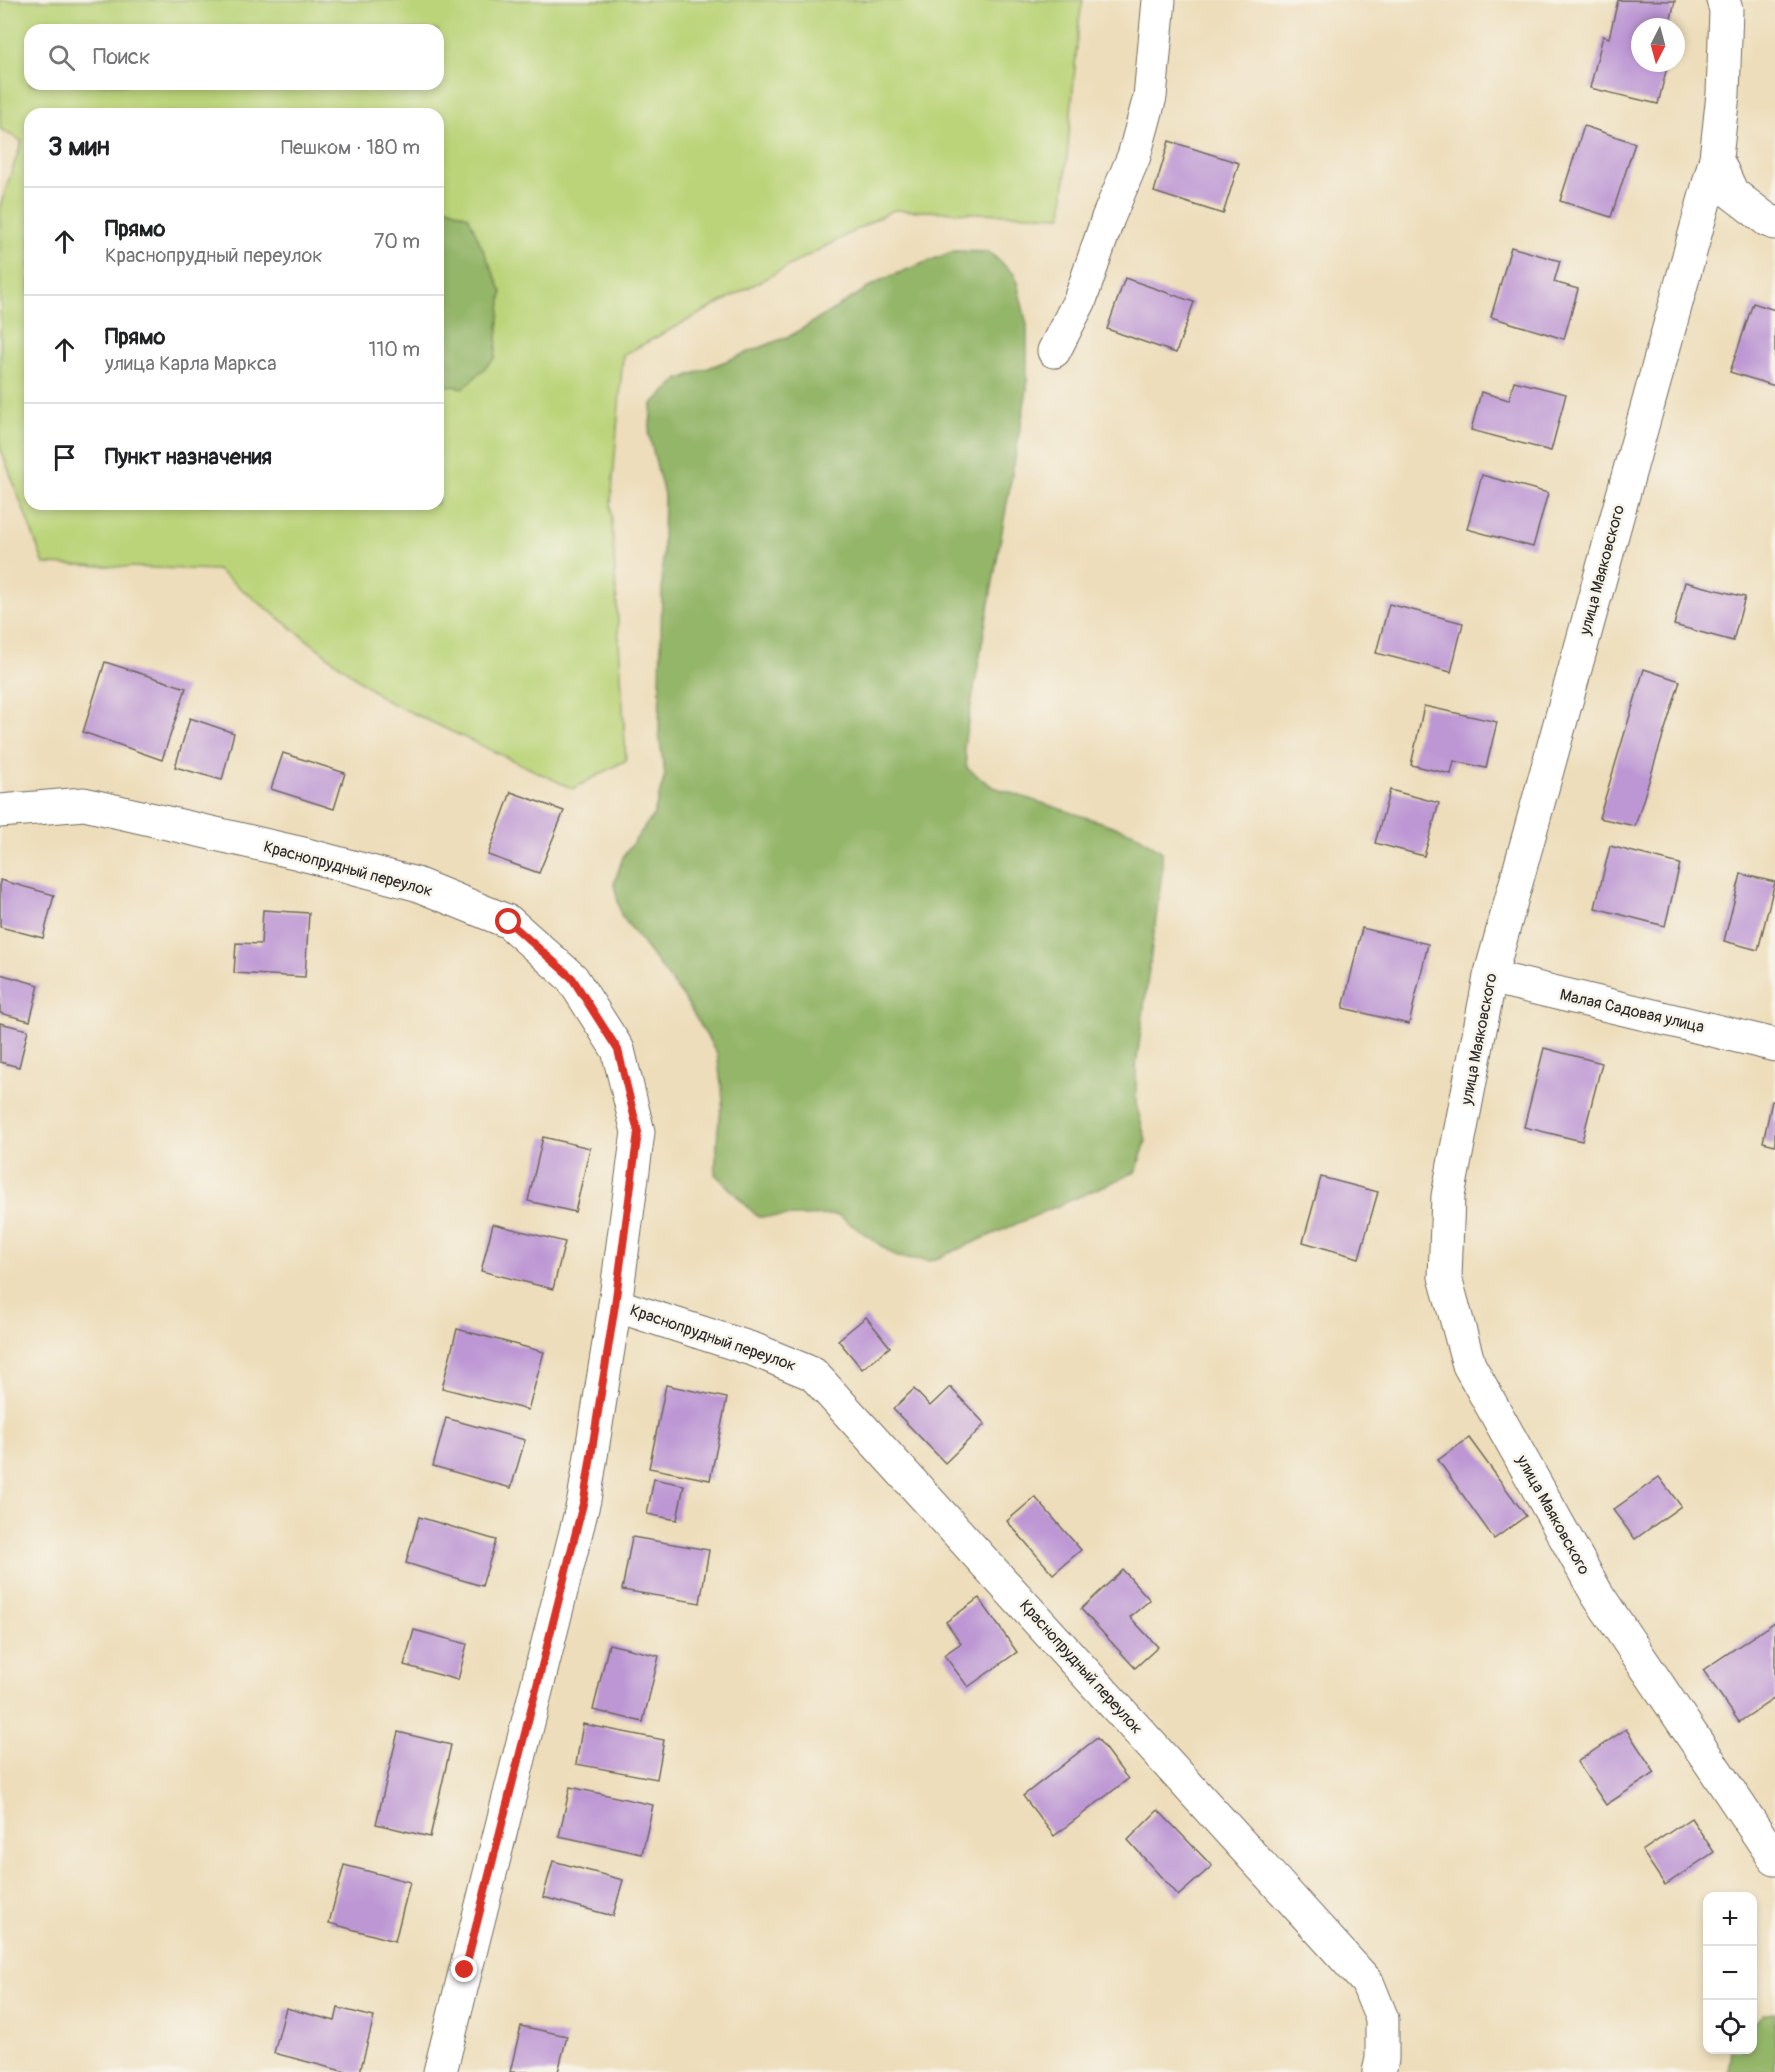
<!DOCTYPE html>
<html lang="ru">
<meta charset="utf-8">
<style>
body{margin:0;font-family:Pangolin,sans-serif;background:#f2f2f2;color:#202124}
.controls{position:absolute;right:18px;bottom:18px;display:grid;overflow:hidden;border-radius:12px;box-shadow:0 3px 9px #0003}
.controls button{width:54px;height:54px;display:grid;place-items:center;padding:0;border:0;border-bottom:2px solid #e0e0e0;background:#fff;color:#202124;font:30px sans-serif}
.compass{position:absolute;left:1631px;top:18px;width:54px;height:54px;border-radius:50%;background:#fff;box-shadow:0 3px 9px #0003;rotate:186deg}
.stop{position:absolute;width:18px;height:18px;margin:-14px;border:4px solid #d93025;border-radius:50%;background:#fff}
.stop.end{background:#d93025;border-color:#fff;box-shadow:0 2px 6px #0008}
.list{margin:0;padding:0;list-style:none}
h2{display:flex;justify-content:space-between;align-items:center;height:78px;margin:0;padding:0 24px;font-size:26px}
h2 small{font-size:20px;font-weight:400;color:#757577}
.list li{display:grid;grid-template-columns:39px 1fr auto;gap:18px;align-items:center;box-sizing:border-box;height:108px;padding:0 24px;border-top:2px solid #e0e0e0}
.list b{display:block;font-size:22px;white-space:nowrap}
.list p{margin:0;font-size:20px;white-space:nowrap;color:#757577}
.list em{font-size:20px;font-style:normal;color:#757577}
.icon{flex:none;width:33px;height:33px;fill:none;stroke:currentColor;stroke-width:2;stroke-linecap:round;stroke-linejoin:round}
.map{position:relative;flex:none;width:1775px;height:2072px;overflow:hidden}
.search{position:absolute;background:#fff;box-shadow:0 3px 9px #0003;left:24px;top:24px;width:420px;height:66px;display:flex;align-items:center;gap:15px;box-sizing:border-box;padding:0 21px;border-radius:18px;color:#757577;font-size:22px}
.panel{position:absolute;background:#fff;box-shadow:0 3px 9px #0003;left:24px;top:108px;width:420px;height:402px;border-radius:18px}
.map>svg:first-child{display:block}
.green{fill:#bbd479;stroke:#738052;stroke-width:1.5;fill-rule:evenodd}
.forest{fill:#94b669;stroke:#60704a;stroke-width:1.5}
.building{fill:#bd97d4}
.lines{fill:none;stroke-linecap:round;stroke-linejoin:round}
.minor-casing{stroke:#6f695d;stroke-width:35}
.minor{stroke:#fff;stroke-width:33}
.route{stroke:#d93025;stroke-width:8}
.labels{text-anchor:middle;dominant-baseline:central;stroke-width:5;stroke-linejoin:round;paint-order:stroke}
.street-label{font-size:16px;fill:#2b2b2b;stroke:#f7f3e8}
</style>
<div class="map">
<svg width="1775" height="2072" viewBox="0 0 1775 2072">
<rect width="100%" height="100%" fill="#f7f3e8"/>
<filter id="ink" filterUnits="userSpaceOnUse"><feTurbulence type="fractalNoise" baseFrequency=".0167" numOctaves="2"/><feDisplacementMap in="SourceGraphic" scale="12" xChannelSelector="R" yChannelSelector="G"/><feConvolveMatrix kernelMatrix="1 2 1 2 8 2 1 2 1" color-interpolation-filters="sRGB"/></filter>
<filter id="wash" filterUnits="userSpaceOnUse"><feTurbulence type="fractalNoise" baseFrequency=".008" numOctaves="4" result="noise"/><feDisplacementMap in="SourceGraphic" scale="24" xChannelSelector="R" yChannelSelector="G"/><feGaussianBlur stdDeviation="1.35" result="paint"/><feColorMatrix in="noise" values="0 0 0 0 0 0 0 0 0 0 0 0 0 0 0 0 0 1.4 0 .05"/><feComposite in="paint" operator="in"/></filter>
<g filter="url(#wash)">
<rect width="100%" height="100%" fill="#edddba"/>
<path class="green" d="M0 0H1083L1079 21 1062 216 893 210 623 355 611 504 626 760 573 789 385 700 217 570 44 564 0 447V206L22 141 0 129ZM30 30H438V84H30ZM30 114H438V504H30Z"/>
<g class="forest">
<polygon points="438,204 468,216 502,292 495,358 464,388 438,384"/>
<polygon points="954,251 989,252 1015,275 1027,325 1027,390 964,745 967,768 993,787 1134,833 1162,852 1162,872 1136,1067 1136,1104 1146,1141 1136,1172 931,1261 897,1257 838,1215 758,1217 715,1174 718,1129 723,1099 717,1053 684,998 621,915 614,884 623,857 654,814 665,775 659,734 664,495 649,435 652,404 678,380 792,335 881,280"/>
<polygon points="1775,2012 1775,2072 1728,2072 1731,2050 1752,2050 1753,2025 1763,2014"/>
</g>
<g id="blocks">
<g class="building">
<polygon points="1618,0 1675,1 1669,27 1640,27 1640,63 1668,63 1658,104 1590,88 1603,36 1609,38"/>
<polygon points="1584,126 1635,143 1611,217 1560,201"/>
<polygon points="1169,141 1239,163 1223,214 1154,192"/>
<polygon points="1511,247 1560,261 1554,282 1578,289 1564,339 1491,317"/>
<polygon points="1125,278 1194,302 1176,353 1107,329"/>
<polygon points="1753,303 1775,310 1775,386 1730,372"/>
<polygon points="1514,381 1566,394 1551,451 1471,430 1481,392 1509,400"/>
<polygon points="1482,475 1548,493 1533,547 1467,529"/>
<polygon points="1685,582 1745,597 1733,641 1674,625"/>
<polygon points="1389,604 1463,623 1451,672 1376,653"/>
<polygon points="105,662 186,688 162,760 83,732"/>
<polygon points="1644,669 1680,681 1635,826 1599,818"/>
<polygon points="1424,706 1497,722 1486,768 1454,761 1451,774 1411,765"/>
<polygon points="190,718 234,733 222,780 175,767"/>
<polygon points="283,753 345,773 334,809 271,789"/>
<polygon points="1390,790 1439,803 1424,856 1375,843"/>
<polygon points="511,792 564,811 539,873 488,855"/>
<polygon points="1610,846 1680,864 1665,926 1595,908"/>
<polygon points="1741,874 1775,882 1758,950 1724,941"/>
<polygon points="0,880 54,895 43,938 0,927"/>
<polygon points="263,910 309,913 305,977 234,973 236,943 261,944"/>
<polygon points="1362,928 1428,944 1409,1024 1343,1008"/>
<polygon points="0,974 39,985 30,1021 0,1013"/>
<polygon points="0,1023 28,1030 19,1067 0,1062"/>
<polygon points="1544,1048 1602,1063 1582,1141 1524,1127"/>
<polygon points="1772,1101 1775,1102 1775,1145 1763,1142"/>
<polygon points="543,1137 590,1148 575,1212 528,1201"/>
<polygon points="1321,1177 1378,1192 1359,1258 1303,1242"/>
<polygon points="493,1224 565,1242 553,1289 481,1271"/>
<polygon points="866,1317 890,1347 862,1369 838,1340"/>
<polygon points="457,1329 544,1352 528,1410 442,1388"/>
<polygon points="666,1385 727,1398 710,1480 649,1468"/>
<polygon points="950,1387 985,1424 945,1463 893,1409 914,1389 930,1406"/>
<polygon points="446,1418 525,1440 511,1488 433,1466"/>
<polygon points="1469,1438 1526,1516 1494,1539 1438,1460"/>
<polygon points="1659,1477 1681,1506 1635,1539 1613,1510"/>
<polygon points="654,1479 684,1485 677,1520 647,1514"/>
<polygon points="1035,1497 1081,1550 1053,1574 1007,1521"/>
<polygon points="419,1517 496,1540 482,1586 406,1563"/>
<polygon points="632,1537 709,1550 700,1603 622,1590"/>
<polygon points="1123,1570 1150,1600 1130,1617 1158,1647 1135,1668 1081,1609"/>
<polygon points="979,1598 1017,1652 968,1687 944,1655 961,1643 946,1622"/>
<polygon points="1775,1622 1775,1698 1739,1722 1703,1670"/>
<polygon points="414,1630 467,1644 458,1680 404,1665"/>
<polygon points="609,1644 659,1656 643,1722 593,1710"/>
<polygon points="583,1724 664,1740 657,1779 576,1764"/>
<polygon points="1626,1729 1655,1773 1606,1805 1577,1762"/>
<polygon points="398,1732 451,1745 430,1837 376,1824"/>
<polygon points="1097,1738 1128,1779 1054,1836 1023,1796"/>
<polygon points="570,1787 653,1805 642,1854 559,1836"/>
<polygon points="1158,1810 1212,1866 1178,1896 1128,1840"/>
<polygon points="1691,1818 1714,1852 1665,1885 1642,1851"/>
<polygon points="553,1861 623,1880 613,1916 543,1897"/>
<polygon points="344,1865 410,1882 395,1941 329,1923"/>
<polygon points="286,2008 335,2021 338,2008 374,2017 360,2072 346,2072 274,2053"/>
<polygon points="521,2026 567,2036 558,2072 510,2072"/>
</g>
</g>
</g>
<g filter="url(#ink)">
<use href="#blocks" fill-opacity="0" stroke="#6f695d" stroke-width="1.5"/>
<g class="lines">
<defs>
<g id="minor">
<polyline points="1723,0 1726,10 1723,94 1716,158 1732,193 1767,220 1775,223"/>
<polyline points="1716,158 1490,977 1448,1196 1445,1277 1469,1365 1597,1594 1775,1859"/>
<polyline points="1054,351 1080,300 1108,218 1134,156 1150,97 1159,0"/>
<polyline points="0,811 84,804 299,853 416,884 509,922 572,978 618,1050 638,1132 615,1305 584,1500 440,2072"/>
<polyline points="1490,977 1775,1045"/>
<polyline points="615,1305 755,1350 813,1374 1367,1982 1382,2019 1382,2059 1379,2072"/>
</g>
</defs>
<use href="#minor" class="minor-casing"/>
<use href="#minor" class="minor"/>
</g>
</g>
<g class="lines" filter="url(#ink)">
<polyline class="route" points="465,1970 584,1500 615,1305 638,1132 618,1050 572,978 509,922"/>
</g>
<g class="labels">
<g class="street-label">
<text transform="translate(1602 570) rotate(-75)">улица Маяковского</text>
<text transform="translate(348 869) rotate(15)">Краснопрудный переулок</text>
<text transform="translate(1632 1011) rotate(13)">Малая Садовая улица</text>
<text transform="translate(1479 1039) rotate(-79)">улица Маяковского</text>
<text transform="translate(713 1338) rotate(19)">Краснопрудный переулок</text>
<text transform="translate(1553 1515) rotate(61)">улица Маяковского</text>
<text transform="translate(1081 1667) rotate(48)">Краснопрудный переулок</text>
</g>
</g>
</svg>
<div class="controls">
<button>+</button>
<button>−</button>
<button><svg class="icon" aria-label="locate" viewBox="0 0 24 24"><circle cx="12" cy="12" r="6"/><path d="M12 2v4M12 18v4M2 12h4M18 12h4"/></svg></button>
</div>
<svg class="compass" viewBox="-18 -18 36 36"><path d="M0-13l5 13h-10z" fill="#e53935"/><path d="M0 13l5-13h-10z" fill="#757577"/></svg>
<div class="stop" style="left:509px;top:922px"></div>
<div class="stop end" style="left:465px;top:1970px"></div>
<div class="search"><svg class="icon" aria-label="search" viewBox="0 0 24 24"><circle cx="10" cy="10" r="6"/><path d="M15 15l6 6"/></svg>Поиск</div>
<section class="panel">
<h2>3 мин<small>Пешком · 180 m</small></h2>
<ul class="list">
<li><svg class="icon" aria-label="ahead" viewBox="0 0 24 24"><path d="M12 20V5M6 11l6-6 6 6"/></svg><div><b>Прямо</b><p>Краснопрудный переулок</p></div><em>70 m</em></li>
<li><svg class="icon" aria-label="ahead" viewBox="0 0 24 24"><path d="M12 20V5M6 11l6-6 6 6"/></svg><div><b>Прямо</b><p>улица Карла Маркса</p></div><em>110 m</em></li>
<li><svg class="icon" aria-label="arrive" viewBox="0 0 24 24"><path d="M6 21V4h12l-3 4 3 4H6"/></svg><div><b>Пункт назначения</b></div></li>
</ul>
</section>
</div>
